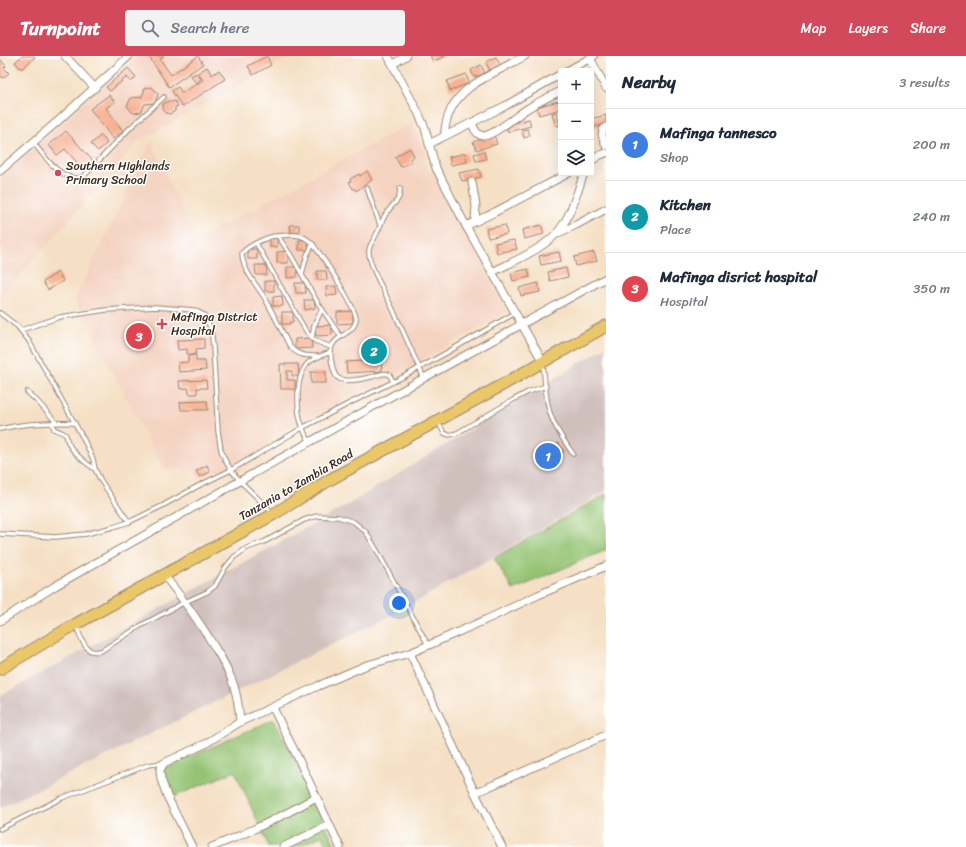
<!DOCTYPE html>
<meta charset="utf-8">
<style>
body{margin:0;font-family:Sriracha,sans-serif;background:#f2f2f3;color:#1f2937}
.controls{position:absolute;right:12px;top:12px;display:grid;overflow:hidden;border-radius:4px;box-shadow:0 4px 16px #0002}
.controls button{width:36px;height:36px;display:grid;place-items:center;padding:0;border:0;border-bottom:1px solid #e0e1e3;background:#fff;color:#1f2937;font:20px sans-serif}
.you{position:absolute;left:399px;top:547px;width:14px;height:14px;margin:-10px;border:3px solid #fff;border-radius:50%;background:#1a73e8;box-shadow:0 0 0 6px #1a73e833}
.badge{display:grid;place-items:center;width:26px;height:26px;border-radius:50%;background:#d1495b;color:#fff;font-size:13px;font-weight:700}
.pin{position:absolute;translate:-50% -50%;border:2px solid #fff;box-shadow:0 1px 4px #0006}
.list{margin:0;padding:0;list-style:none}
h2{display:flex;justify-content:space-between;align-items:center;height:52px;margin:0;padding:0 16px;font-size:17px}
h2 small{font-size:13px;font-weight:400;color:#747a83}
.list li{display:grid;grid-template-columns:26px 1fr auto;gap:12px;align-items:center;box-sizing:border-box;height:72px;padding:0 16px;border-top:1px solid #e0e1e3}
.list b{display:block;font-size:15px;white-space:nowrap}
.list p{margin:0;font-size:13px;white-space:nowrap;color:#747a83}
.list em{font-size:13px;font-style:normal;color:#747a83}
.icon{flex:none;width:22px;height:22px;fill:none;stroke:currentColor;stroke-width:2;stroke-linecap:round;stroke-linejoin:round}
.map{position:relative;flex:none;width:606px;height:791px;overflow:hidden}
header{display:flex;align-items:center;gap:24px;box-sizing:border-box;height:56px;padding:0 20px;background:#d1495b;color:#fff}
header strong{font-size:19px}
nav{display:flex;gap:22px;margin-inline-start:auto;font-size:14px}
.search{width:280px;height:36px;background:#f2f2f3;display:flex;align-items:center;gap:10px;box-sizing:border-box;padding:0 14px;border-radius:4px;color:#747a83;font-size:15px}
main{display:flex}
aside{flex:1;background:#fff}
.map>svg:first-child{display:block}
.built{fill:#f4d3c1}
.industrial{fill:#d0c0bc}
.green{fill:#94c373;stroke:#687648}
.building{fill:#f8b091}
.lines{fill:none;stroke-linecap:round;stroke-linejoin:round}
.service-casing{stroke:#988572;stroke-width:5.5}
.minor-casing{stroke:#988572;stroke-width:9}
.trunk-casing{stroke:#988572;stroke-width:13}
.service{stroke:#fff;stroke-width:3.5}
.minor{stroke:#fff;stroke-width:7}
.trunk{stroke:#eac769;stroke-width:11}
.poi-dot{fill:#d1495b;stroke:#fff;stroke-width:1.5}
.labels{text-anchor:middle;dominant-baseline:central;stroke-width:3;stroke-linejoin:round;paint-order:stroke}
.poi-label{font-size:12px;fill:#3b2a1e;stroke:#fff;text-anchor:start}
.street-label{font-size:12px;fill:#3b2a1e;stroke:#fff}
</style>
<header>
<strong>Turnpoint</strong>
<div class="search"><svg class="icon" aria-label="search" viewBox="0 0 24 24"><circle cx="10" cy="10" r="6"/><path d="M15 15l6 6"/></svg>Search here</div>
<nav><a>Map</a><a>Layers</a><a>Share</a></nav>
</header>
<main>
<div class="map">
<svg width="606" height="791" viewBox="0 0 606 791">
<rect width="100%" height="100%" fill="#fff"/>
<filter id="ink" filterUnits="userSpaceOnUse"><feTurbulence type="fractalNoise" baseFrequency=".025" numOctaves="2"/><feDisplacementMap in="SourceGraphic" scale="8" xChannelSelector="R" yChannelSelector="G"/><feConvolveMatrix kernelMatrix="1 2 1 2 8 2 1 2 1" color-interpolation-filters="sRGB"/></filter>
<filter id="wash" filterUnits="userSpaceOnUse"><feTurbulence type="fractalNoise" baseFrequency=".012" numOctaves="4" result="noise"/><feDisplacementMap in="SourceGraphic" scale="16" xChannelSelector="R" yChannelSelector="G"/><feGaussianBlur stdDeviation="0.9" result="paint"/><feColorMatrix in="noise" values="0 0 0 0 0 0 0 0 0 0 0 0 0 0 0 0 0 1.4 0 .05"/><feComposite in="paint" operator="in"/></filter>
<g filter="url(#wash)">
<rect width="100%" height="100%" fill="#f5e0c5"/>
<g class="built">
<polygon points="139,0 291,0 138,86 0,242 0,122 91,41"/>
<polygon points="411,67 428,102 423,105 429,116 434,113 507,256 392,321 272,380 275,393 235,417 163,412 75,244 151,85 195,181 199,182"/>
</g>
<polygon class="industrial" points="606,291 606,435 402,554 0,752 0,640 344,451"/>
<g class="green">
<polygon points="606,438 606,494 513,534 494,502"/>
<polygon points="274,663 336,791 327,791 322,780 296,791 269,791 235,715 173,741 161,714"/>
</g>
<g id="blocks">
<g class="building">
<polygon points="22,0 34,0 35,1 23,12 20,12 15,6"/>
<polygon points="151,0 164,0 160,3 171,19 198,0 203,8 169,31 149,1"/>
<polygon points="267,0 271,9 253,19 248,10"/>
<polygon points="430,0 446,0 433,5"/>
<polygon points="496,1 500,9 490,14 486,7 488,5"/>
<polygon points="0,3 6,10 4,12 9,17 3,22 0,19"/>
<polygon points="481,9 484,15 483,18 474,21 471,14"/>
<polygon points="207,11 212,19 219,14 225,23 182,51 172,35 178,31 182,37 203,24 198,17"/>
<polygon points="128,12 136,21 131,26 127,21 110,35 106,31"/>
<polygon points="196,17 201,23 196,27 191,20"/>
<polygon points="466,18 469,27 450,35 447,25"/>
<polygon points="152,31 158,38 155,47 145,48 141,56 133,57 127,50 131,42 142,41 145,32"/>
<polygon points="109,39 115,46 106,52 123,75 113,83 90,53"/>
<polygon points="169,45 172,46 175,45 178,50 175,51 175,55 170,58 166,57 163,53 163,48"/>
<polygon points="558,45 561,53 539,59 537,51"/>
<polygon points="556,56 560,69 556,70 552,57"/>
<polygon points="606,59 606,68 591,72 591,63"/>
<polygon points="529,63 531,70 508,76 507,69"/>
<polygon points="528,73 530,80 524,82 522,74"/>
<polygon points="66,75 93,105 83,113 65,93 57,99 49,89"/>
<polygon points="101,79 107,87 98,95 91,88"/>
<polygon points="494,79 497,88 477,94 473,86"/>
<polygon points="410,92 414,100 410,103 412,105 401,111 395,101"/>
<polygon points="484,95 486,103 476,105 474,98"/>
<polygon points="466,97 467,106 451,109 449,101"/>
<polygon points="479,113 481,121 462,125 459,117"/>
<polygon points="367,115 372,124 356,135 355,133 353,133 349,126 351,125 350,123 359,118 360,120"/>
<polygon points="290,169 299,169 299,177 291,178"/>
<polygon points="505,169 507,178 488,182 486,173"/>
<polygon points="541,169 544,178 524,183 522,174"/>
<rect x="270" y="181" width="7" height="10"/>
<rect x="299" y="184" width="9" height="10"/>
<polygon points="514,184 517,193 497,197 495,187"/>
<rect x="248" y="193" width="9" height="10"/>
<polygon points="288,195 288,207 277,207 277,196"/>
<polygon points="559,196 561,205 541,209 539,200"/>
<polygon points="594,196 597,205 576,210 574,201"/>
<polygon points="255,209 266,209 267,219 256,219"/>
<polygon points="287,211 297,211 297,221 287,222"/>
<polygon points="566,212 568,221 550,225 548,216"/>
<polygon points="528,213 530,221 513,225 511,217"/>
<polygon points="317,215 326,215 327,224 317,224"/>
<polygon points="58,216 63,225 48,234 43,226"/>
<rect x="265" y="225" width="9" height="10"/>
<polygon points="295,227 305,227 306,237 296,237"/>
<polygon points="538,227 540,236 521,240 519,232"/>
<polygon points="336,230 337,239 327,240 326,231"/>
<polygon points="282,240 283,250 273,250 273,241"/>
<polygon points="304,244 314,244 315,252 305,254"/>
<polygon points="353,255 353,267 337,268 337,256"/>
<polygon points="282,256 293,256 293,266 290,266 290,268 282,268"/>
<polygon points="332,269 332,279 316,280 315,270"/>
<polygon points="311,282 312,292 295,293 295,283"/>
<polygon points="204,283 204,292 196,293 196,298 187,298 187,293 178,294 177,284"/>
<polygon points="369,288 379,288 379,303 370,303"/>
<polygon points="196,299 196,305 205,305 206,314 179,316 178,307 188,306 188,300"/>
<polygon points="381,304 382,315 347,317 346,306"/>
<polygon points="280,308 298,308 299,320 292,320 292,315 287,315 287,324 295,324 295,334 293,334 293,333 281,333"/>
<rect x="311" y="316" width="15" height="11"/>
<polygon points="206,324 207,332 197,332 197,338 189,338 188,332 180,333 179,325"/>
<polygon points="207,345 208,354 181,354 180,346"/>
<polygon points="559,387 564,396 542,408 538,398"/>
<polygon points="207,409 210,416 200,421 196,415"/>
</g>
</g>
</g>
<g filter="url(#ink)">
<use href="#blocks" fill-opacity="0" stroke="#988572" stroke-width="1"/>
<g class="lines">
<defs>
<g id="service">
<path d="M33 86C43 99 58 120 74 122 77 122 81 121 84 120L131 71 164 41"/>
<polyline points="367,132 380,169"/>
<path d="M400 132C400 146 395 145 388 155 382 162 381 170 377 177 375 183 370 187 369 194 367 208 389 243 395 258 405 279 414 301 424 322"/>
<path d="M278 180C288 179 299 177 308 184 317 190 358 254 356 264 354 278 336 279 332 290 330 294 331 298 331 302 332 308 333 315 336 320 341 328 362 323 371 321 376 320 383 316 388 318 391 320 392 323 393 326"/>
<polyline points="256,187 306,275 315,285 331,291"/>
<polyline points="302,218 307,199 313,188"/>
<polyline points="0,257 17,270 29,285 83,382 93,403 95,413 101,425 129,466"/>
<polyline points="21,274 60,261 106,254 156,251 194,254 204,259 211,273 213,290 218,375 221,394 225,404 231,414 240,425 273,457"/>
<polyline points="312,282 314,270 322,253"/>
<path d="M318 300C306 300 297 300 289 289 281 273 273 257 264 241 256 228 242 213 242 197 248 190 269 179 278 180L292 201 318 247 341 281"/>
<path d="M543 308C545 325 545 344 551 360 556 374 565 386 573 398"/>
<polyline points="27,336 37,345 56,366"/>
<polyline points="438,366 444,377 449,379 457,377 513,344 528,336 546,330"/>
<path d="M52 367 54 373C58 375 63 376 66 379 67 382 67 386 69 388 72 396 88 409 95 413"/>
<path d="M0 373C25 367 49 366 75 367"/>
<path d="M310 386C307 381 304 377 303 372 296 356 295 320 308 307 315 301 323 299 331 296"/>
<polyline points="0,478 55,481 86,478 113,471 129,466 162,450 198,430 231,414 302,372 348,348 403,321 446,297 515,257"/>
<path d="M76 569C79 577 83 591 91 595 94 596 98 595 101 595L140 570 185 546 207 536 215 530 225 512 234 501 247 492 264 486 304 464 317 460 339 461 354 466 366 476 379 498 428 589"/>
<polyline points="0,773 62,742 148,709 163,707"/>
</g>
<g id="minor">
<polyline points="65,0 95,32"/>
<polyline points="388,0 418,56 425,72 433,102 436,112 466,170 543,306"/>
<polyline points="590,2 606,32"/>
<polyline points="393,8 406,0"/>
<polyline points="567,15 594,0"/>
<path d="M472 67C474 72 476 79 483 80 494 80 519 57 530 51 540 45 551 40 561 35"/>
<polyline points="606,71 603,74 602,79 606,90"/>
<path d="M445 80C444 71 447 62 451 53 461 34 477 26 495 16 505 11 515 5 525 0"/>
<polyline points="429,88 505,50 561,18"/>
<polyline points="591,105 600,99 606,97"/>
<polyline points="0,115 58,65 129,0"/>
<polyline points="472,126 476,150 475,165"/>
<polyline points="466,170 495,156 569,117"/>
<polyline points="556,178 576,169 606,153"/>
<path d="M492 216C511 207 542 193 556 178 570 163 577 137 584 117"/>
<path d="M164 519C183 543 201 568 217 595 222 603 227 612 231 622 237 636 239 651 240 666"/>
<polyline points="0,565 55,530 240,425 424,322 606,222"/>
<polyline points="410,597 475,737 502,791"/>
<polyline points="273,652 297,700 340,791"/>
<polyline points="475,737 606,679"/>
<polyline points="192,791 167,740 161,723 160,714 164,707 205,688 240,666 318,630 367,609 410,597 429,589 494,560 538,539 606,510"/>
<path d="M212 791C248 777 283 760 316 741"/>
<polyline points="283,791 329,769"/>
</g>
<polyline id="trunk" points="0,613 67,573 274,458 331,423 488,337 606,270"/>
</defs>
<use href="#service" class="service-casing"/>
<use href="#minor" class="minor-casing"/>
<use href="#trunk" class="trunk-casing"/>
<use href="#service" class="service"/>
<use href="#minor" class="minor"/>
<use href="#trunk" class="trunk"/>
</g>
</g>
<g class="poi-dot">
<circle cx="58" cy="117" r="4"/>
<path d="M160 262h4v4h4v4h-4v4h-4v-4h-4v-4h4z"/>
</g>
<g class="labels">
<g class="poi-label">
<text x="66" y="110">Southern Highlands<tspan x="66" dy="14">Primary School</tspan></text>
<text x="171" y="261">Mafinga District<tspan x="171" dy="14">Hospital</tspan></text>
</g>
<g class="street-label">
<text transform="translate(296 429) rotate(-30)">Tanzania to Zambia Road</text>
</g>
</g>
</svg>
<div class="controls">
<button>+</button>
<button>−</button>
<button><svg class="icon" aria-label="layers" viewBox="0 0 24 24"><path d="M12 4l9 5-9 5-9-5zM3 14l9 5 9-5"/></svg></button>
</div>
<div class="you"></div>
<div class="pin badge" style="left:548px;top:400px;background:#3f7fe0">1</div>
<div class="pin badge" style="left:374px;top:295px;background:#0f9aa8">2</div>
<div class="pin badge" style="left:139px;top:280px;background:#e0444e">3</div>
</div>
<aside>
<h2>Nearby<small>3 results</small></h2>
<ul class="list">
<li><span class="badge" style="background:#3f7fe0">1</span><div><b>Mafinga tannesco</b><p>Shop</p></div><em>200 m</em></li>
<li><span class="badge" style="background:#0f9aa8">2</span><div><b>Kitchen</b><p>Place</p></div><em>240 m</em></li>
<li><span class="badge" style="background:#e0444e">3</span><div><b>Mafinga disrict hospital</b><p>Hospital</p></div><em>350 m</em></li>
</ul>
</aside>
</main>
